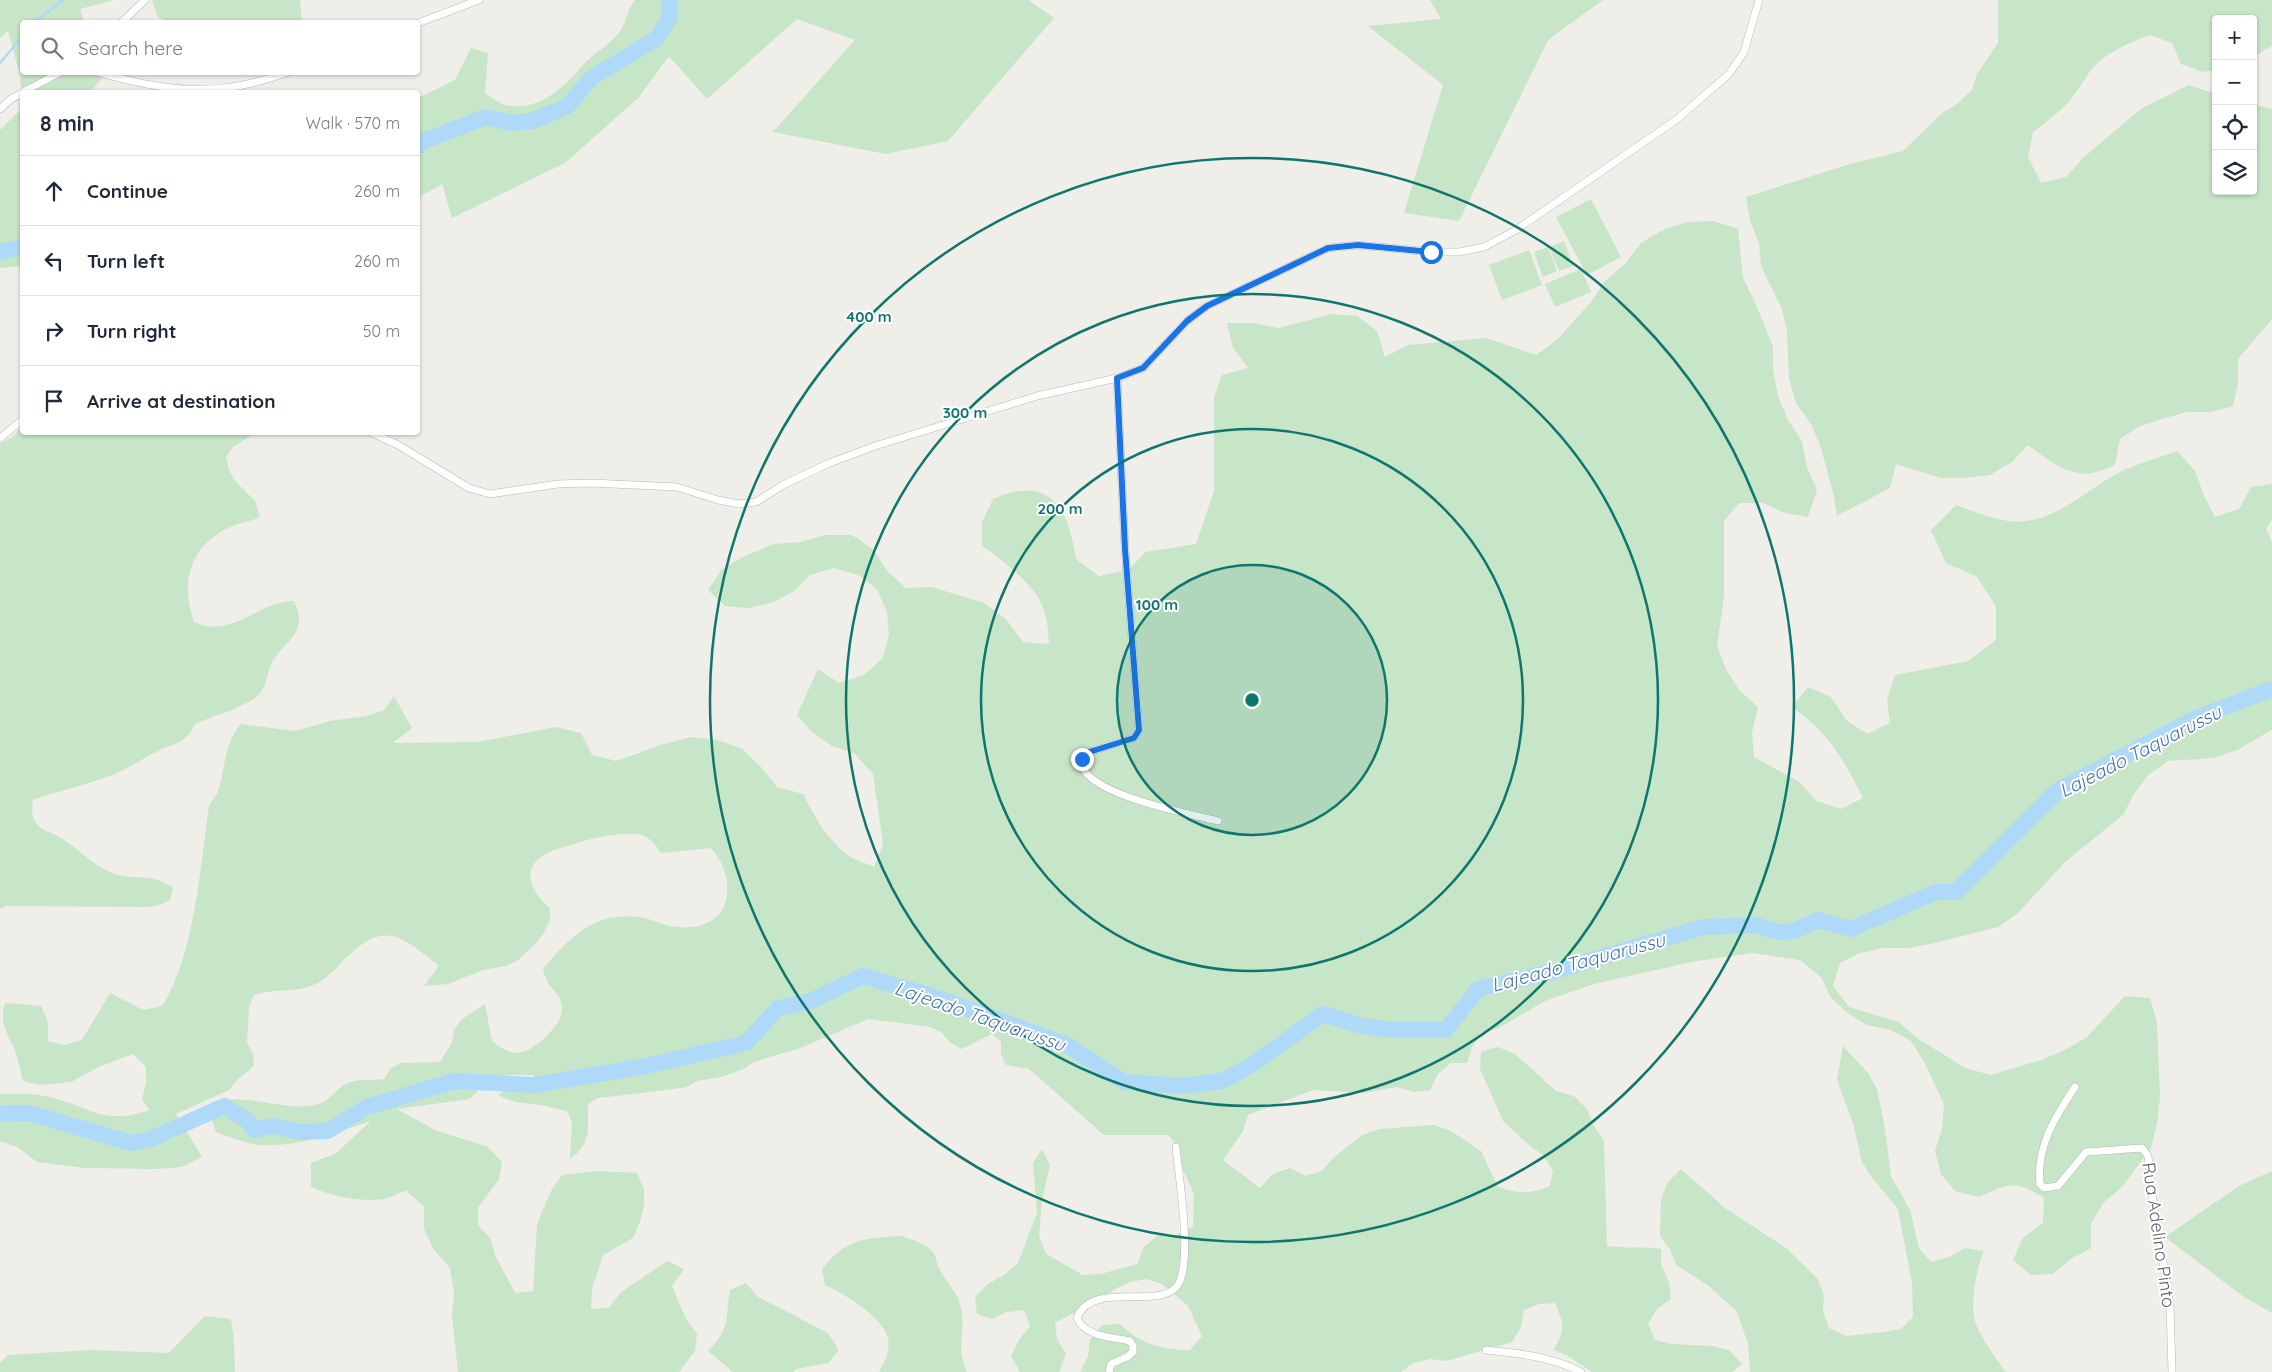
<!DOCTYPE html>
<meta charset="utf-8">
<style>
body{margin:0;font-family:Quicksand,sans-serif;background:#f2f2f3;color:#1f2937}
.controls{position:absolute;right:15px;top:15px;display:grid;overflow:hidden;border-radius:5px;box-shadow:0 1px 4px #0004}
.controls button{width:45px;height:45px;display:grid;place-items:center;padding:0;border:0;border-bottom:1px solid #e0e1e3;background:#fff;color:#1f2937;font:25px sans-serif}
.stop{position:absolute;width:15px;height:15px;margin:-11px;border:4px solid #1a73e8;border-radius:50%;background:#fff}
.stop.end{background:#1a73e8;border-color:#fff;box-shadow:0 1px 5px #0008}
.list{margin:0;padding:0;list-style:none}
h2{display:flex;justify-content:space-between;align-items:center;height:65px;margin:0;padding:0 20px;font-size:21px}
h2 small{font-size:16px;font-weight:400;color:#747a83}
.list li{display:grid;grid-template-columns:32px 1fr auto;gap:15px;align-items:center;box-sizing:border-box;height:70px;padding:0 20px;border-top:1px solid #e0e1e3}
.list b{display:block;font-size:19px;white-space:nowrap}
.list em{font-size:16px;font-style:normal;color:#747a83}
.icon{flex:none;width:28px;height:28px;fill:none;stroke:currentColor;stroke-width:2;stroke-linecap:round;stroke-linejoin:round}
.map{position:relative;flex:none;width:2272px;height:1372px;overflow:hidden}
.search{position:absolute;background:#fff;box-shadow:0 1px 4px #0004;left:20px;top:20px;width:400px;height:55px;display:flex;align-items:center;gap:12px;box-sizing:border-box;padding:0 18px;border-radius:5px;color:#747a83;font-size:19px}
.panel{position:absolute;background:#fff;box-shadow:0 1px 4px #0004;left:20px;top:90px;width:400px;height:345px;border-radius:5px}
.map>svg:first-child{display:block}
.green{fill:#c7e5c7}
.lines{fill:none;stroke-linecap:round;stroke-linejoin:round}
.stream{stroke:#afd9f9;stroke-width:2.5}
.river{stroke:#afd9f9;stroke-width:16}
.minor-casing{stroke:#b5b8bb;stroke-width:8}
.minor{stroke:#fff;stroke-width:7}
.route{stroke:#1a73e8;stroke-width:6}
.ring{fill:none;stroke:#0f766e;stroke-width:2.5}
.labels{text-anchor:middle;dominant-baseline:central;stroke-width:4;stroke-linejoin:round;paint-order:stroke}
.street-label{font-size:18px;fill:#5f6367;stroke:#fff}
.water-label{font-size:19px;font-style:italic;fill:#4774a3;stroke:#fff}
.centre{fill:#0f766e;stroke:#fff;stroke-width:2.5}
.ring-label{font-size:15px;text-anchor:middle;font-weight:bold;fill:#0f766e;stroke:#fff;stroke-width:4;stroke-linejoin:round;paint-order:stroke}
</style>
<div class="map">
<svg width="2272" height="1372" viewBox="0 0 2272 1372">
<rect width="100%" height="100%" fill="#f0eee8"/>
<g class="green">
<polygon points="0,0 114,0 80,9 84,22 22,22 22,72 100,73 102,78 92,90 94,92 22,92 22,266 0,268 0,130 22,108 20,75 8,31 0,38"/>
<polygon points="152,0 300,0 302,22 167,22 158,17"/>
<path d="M635 0H1028L1054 18 948 141 886 154 773 132 855 40 797 19 707 99 669 56 638 98 565 163 452 218 442 184 418 198V98L455 80 471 48 488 53 485 93C491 97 499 103 505 105 542 112 564 86 586 62 595 52 609 45 618 34 626 25 627 10 635 0Z"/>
<polygon points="1430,0 1603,0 1548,40 1459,221 1404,213 1443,85 1368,26 1441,19"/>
<path d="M1998 0H2272V46L2253 57V19H2216V70L2203 72 2181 64 2172 43 2150 35C2133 41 2117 48 2102 59 2088 70 2082 86 2071 99 2060 112 2046 122 2033 132L2028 157 2041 183 2066 177 2083 158 2142 108 2189 85 2216 94V191H2253V104L2272 109V319L2238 359V383L2233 406 2211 412H2187L2162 419 2140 426 2120 439 2115 465C2108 468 2100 472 2092 473 2068 477 2047 459 2028 445L2012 462 1990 475 1965 478H1941L1896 464 1890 488 1837 516 1833 492 1820 445 1811 424 1796 403 1789 379 1787 332 1782 309 1761 266 1759 243 1750 220 1746 197 1850 164 1903 151 1942 113 1957 104 1972 90 1977 74 1998 43Z"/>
<polygon points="1591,199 1621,257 1587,275 1556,217"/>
<path d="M1713 221 1738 229 1743 278 1754 300 1773 347V370L1778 396 1788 420 1802 441 1807 467 1817 490 1808 517 1784 513 1763 503H1739L1724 521V596L1717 646 1726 669 1739 690 1758 707 1752 733 1754 757 1799 782 1817 801 1841 809 1863 798C1843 758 1829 734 1792 707L1808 687 1831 697 1846 720 1867 734 1890 723 1887 700 1895 675 1968 661 1996 640V606L1976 576 1946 563 1931 530 1956 505C1978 513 2002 524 2026 521 2059 518 2091 487 2120 472 2138 463 2159 458 2177 451L2195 471 2204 496 2215 517 2239 509 2251 487 2272 484V520L2266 529 2272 542V730L2237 750 2215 758 2168 761 2148 775 2134 794 2123 815 2066 861 2017 914 1998 927 1930 944 1908 948H1884L1860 953 1840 963 1833 986 1849 1007 1898 1022 1920 1040 1965 1068 1991 1075 2041 1060 2065 1050 2087 1037 2125 996 2150 998 2157 1022 2160 1097 2157 1123 2151 1148 2122 1187 2103 1203 2091 1224V1248L2071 1259 2053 1274 2031 1275 2013 1260 2023 1238 2043 1223 2044 1198C2015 1180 2009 1183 1979 1197L1955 1191 1941 1174 1935 1151 1942 1128 1944 1104 1924 1062 1911 1041 1891 1030 1867 1025 1849 1014 1831 998 1821 977 1800 960 1753 953 1691 962 1594 984 1545 1001 1499 1028 1482 1033 1472 1047 1467 1063H1451L1438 1074 1430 1090 1414 1092 1397 1087 1364 1093 1313 1090 1248 1115 1243 1131 1223 1160 1260 1188 1273 1174 1290 1168 1306 1176 1322 1171 1334 1157 1362 1135 1379 1129 1434 1125 1451 1131 1481 1151 1498 1187C1518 1194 1531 1194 1550 1186L1553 1171 1543 1155 1530 1146 1503 1121 1480 1069 1481 1052 1498 1047 1515 1054 1556 1091 1574 1096 1587 1109 1594 1126 1604 1141 1607 1246C1626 1249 1643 1246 1661 1249V1265L1669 1282 1671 1299 1657 1309 1648 1324 1655 1340 1672 1344 1711 1346 1729 1350 1742 1364 1732 1372H1592L1568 1356 1553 1350C1566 1329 1564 1325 1555 1303L1539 1304 1524 1310 1521 1327 1512 1342 1446 1361 1430 1359 1413 1363 1401 1372H1080L1088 1356 1090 1339 1102 1325 1120 1324C1140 1344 1162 1350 1190 1350L1202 1336 1188 1306 1162 1284 1147 1279 1130 1282 1115 1289 1087 1310 1071 1314 1055 1323 1057 1339 1066 1354 1059 1372H1020L1011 1356 1019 1340 1030 1326 1024 1310 1007 1312 992 1319 977 1314 975 1297 988 1284 1004 1275 1018 1263 1037 1213 1033 1163 1042 1149 1050 1165 1042 1200 1039 1236 1046 1254 1083 1275 1101 1274 1137 1264 1144 1247 1158 1235H1176L1193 1227 1194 1194 1180 1163 1179 1147 1168 1135H1104L1029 1069 1006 1065 1001 1054V1042L992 1034 961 1049 950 1042 941 1032 931 1027 868 1019 800 1048 754 1062 744 1069 721 1077 697 1081 687 1087 674 1089 598 1098 588 1104C587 1129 593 1142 570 1159L572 1122 567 1111C558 1110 549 1106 540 1105 524 1103 513 1103 498 1095 510 1086 519 1084 534 1085L533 1075C497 1075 495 1072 470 1099L397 1109 435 1130 488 1147 502 1162 499 1179 478 1208V1225L490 1238 495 1255 515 1293 533 1291 537 1224 551 1191 562 1175 599 1171 637 1173 644 1189V1205L640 1222 633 1238 603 1255 592 1289 591 1309 609 1308 620 1293 667 1261 684 1269 672 1286 686 1319 697 1334 695 1351 679 1372H458L452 1315 454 1292 450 1268 434 1250 424 1229V1207L406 1190C399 1193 391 1197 384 1199 359 1202 334 1197 311 1187V1163L335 1154 371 1121C337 1132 300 1147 263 1145 247 1144 231 1138 216 1132L212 1121 224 1100C254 1096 284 1111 315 1105 329 1103 334 1090 346 1084 357 1078 372 1081 384 1079L391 1068 402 1063 440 1062 452 1042 454 1030 462 1019 485 1004 492 1041C499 1047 507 1052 516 1053 532 1054 561 1026 562 1011 563 996 552 991 547 981 545 977 544 973 543 969 559 949 580 927 605 919 617 916 631 916 643 918 652 919 660 924 669 926 695 931 724 924 727 894 729 877 722 860 711 848L661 853C657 846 650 838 642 835 625 831 593 838 577 843 566 847 551 849 541 857 520 873 534 895 550 908V920L545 931 538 941 517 961 506 966 483 970 448 984 424 986 439 966C401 935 383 919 344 960 335 970 324 981 311 986 293 993 272 988 254 995L249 1006 247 1043 253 1054 254 1066 236 1081 229 1090 176 1114 202 1157 181 1167 157 1169 84 1168 37 1162 17 1147 0 1141V1094C17 1094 34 1093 50 1097 92 1107 101 1126 150 1110L142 1100 146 1083V1067L133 1054 101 1066 71 1082 39 1085 23 1081C20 1070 18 1056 13 1046 5 1030 0 1021 5 1003L41 1006 48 1022V1041L65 1045 82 1040 110 993 143 1010 162 1006C195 955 200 866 209 806 212 800 218 794 219 788 226 762 224 748 240 724L295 731 330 721 367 716 384 710 394 696 412 728 393 743 478 742 556 727 581 733 592 755 616 761 664 744 692 737 718 740 742 749 761 767 777 787 803 794C814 816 828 841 849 856 856 861 866 863 874 867L883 844 873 774 855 754 832 746 813 733 797 715 818 669 839 683 864 675 883 658 889 635 887 612 877 589 858 575 834 568 810 575 794 591 774 602 749 608 725 606 708 590 722 569 745 556 774 544 800 542 826 535H852L874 550 887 571 906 588 932 587 984 603 1006 619 1023 642 1049 644C1048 629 1047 612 1039 599 1028 580 999 557 982 546V522L993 499C1050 474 1068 507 1076 559L1099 576 1129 570 1145 552 1196 544 1214 491V397L1222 375 1248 368 1233 348 1227 323H1253L1279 328 1331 314 1357 316 1377 331 1385 357 1408 345 1486 338 1536 355 1557 340 1591 302 1605 281 1626 263 1641 243 1663 230 1687 222Z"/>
<polygon points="1564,241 1573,266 1559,271 1549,247"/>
<polygon points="1548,247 1557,271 1543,277 1534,252"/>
<polygon points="1529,250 1542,285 1502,300 1489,265"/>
<polygon points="1581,269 1591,292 1555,307 1545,284"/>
<path d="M22 425V432L255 433 233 447 226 457 229 470 235 481 255 501 260 517C252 521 243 522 235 525 191 543 179 579 194 622 233 640 257 601 294 601 311 637 280 641 270 667 265 681 266 691 252 700 235 710 214 716 195 724 185 745 174 743 156 752 142 759 129 768 115 774 88 785 60 790 33 800 32 808 31 816 36 823 41 831 51 832 59 837 76 846 91 864 110 872 132 882 150 871 173 888L170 900 160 905 148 907 6 906 0 909V443L14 436Z"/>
<path d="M1843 1046 1868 1073 1877 1089 1884 1123 1891 1176 1910 1210 1919 1248 1931 1262 1949 1257 1965 1248 1984 1251C1976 1269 1970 1302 1975 1321 1979 1335 1997 1360 2006 1372H1750L1748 1344 1737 1312 1709 1286 1676 1265 1670 1249 1660 1236 1661 1199 1668 1182 1681 1169 1725 1208 1786 1248 1817 1278 1824 1295 1823 1312 1829 1328 1846 1336 1883 1332 1901 1329 1913 1317 1912 1283 1898 1209 1873 1179 1862 1162 1853 1123 1837 1080Z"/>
<polygon points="2272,1171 2272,1313 2244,1297 2165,1237 2239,1186"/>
<path d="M902 1236C912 1240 925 1243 933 1252 937 1257 936 1265 940 1270 947 1284 957 1291 961 1307 966 1332 955 1344 967 1372H879C884 1363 891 1350 888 1339 884 1317 844 1294 825 1285L822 1269C847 1238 864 1238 902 1236Z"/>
<path d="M746 1283 758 1297 828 1333 839 1350 828 1363 796 1369 793 1372H733L708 1351C731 1328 725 1319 730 1290Z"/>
<polygon points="205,1316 231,1319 234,1342 235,1372 0,1372 0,1363 8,1355 91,1350 169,1353"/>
</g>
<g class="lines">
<g class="stream">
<polyline points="35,22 63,0"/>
<polyline points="0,63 22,37"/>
</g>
<g class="river">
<polyline points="418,147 421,142 486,117 511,123 532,121 568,106 591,78 656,39 669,19 669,0"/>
<polyline points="0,252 22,247"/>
<polyline points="0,1114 29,1113 131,1143 151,1139 224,1106 248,1121 254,1130 273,1126 300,1132 328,1131 367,1107 454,1081 534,1085 646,1066 746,1043 778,1008 811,1001 863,976 941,999 1067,1045 1124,1082 1183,1086 1222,1081 1250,1066 1323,1014 1362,1026 1392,1030 1446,1030 1478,989 1555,971 1703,927 1756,925 1778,932 1794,931 1818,920 1851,929 1936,892 1956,892 2058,790 2194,719 2272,689"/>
</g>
<defs>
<g id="minor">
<polyline points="122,22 145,0"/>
<polyline points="418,23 479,0"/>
<path d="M97 72C165 92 220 98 288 72"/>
<polyline points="23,92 61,72"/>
<polyline points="0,109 11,99 22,93"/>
<path d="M1117 378 1125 549 1139 730 1134 738 1086 753 1082 759C1082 763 1082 767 1084 770 1101 797 1186 813 1218 821"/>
<polyline points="370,432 398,445 469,488 490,494 558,484 591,483 677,487 718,500 739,504 756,502 783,485 827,464 875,446 1037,396 1117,378 1143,368 1187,321 1207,306 1328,248 1358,245 1431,252 1459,252 1484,247 1516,230 1676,120 1729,74 1744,52 1759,0"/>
<polyline points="0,438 22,420"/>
<path d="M2075 1087C2055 1117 2036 1147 2040 1184L2044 1188 2058 1186 2086 1152 2142 1148 2148 1156 2153 1201 2170 1305 2172 1372"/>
<path d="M1486 1350C1518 1353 1552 1357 1581 1372"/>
<path d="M1109 1372 1111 1364 1127 1357 1133 1352V1346L1130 1341C1112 1337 1085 1337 1077 1318 1092 1278 1164 1313 1179 1283 1192 1256 1179 1178 1176 1147"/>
</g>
</defs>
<use href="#minor" class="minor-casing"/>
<use href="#minor" class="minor"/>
</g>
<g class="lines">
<polyline class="route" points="1082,759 1086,753 1134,738 1139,730 1125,549 1117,378 1143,368 1187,321 1207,306 1328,248 1358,245 1431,252"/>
</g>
<circle cx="1252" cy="700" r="135" fill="#0f766e" fill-opacity=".12"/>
<g class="ring">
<circle cx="1252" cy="700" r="135"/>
<circle cx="1252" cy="700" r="271"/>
<circle cx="1252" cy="700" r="406"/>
<circle cx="1252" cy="700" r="542"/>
</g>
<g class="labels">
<g class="street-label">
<text transform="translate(2159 1235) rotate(82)">Rua Adelino Pinto</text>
</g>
<g class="water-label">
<text transform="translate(2140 751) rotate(-27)">Lajeado Taquarussu</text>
<text transform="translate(1578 962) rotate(-15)">Lajeado Taquarussu</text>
<text transform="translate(980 1016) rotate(19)">Lajeado Taquarussu</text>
</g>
</g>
<circle cx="1252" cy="700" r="8" class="centre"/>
<g class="ring-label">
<text x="869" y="322">400 m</text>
<text x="965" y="418">300 m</text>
<text x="1060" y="514">200 m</text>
<text x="1157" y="610">100 m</text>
</g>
</svg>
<div class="controls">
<button>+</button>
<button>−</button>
<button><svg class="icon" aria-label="locate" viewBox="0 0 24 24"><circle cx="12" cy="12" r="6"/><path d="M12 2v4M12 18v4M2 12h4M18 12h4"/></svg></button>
<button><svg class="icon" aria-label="layers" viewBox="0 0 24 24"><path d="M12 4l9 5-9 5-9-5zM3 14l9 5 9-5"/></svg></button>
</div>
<div class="stop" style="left:1431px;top:252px"></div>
<div class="stop end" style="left:1082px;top:759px"></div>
<div class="search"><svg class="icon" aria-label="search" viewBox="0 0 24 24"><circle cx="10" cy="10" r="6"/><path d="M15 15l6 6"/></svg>Search here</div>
<section class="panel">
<h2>8 min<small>Walk · 570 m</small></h2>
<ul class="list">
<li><svg class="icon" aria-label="ahead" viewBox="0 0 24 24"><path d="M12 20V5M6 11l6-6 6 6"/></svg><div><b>Continue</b></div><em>260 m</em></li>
<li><svg class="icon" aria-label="left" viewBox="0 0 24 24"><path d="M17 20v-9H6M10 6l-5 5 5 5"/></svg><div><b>Turn left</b></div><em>260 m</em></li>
<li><svg class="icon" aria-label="right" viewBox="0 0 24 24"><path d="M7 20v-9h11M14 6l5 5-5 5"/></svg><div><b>Turn right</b></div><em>50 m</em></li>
<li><svg class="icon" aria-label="arrive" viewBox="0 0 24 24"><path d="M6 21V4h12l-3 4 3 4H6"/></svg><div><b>Arrive at destination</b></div></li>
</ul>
</section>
</div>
